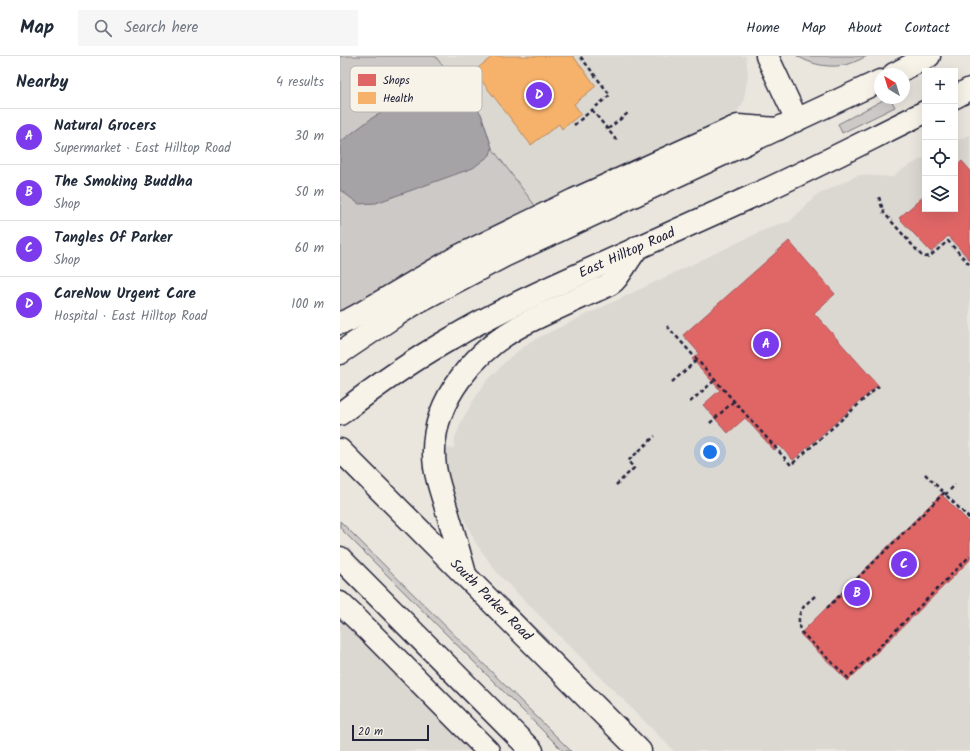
<!DOCTYPE html>
<meta charset="utf-8">
<style>
body{margin:0;font-family:Kalam,sans-serif;background:#f6f6f7;color:#1f2937}
.controls{position:absolute;right:12px;top:12px;display:grid;overflow:hidden;border-radius:0px;box-shadow:0 4px 16px #0002}
.controls button{width:36px;height:36px;display:grid;place-items:center;padding:0;border:0;border-bottom:1px solid #e0e1e3;background:#fff;color:#1f2937;font:20px sans-serif}
.compass{position:absolute;left:534px;top:12px;width:36px;height:36px;border-radius:50%;background:#fff;box-shadow:0 4px 16px #0002;rotate:322deg}
.scale{position:absolute;left:12px;bottom:10px;width:77px;box-sizing:border-box;padding-left:4px;border:2px solid #22223b;border-top:0;font-size:11px;line-height:14px;white-space:nowrap;color:#22223b;-webkit-text-stroke:3px #f7f3e8;paint-order:stroke}
.you{position:absolute;left:370px;top:396px;width:14px;height:14px;margin:-10px;border:3px solid #fff;border-radius:50%;background:#1a73e8;box-shadow:0 0 0 6px #1a73e833}
.badge{display:grid;place-items:center;width:26px;height:26px;border-radius:50%;background:#7c3aed;color:#fff;font-size:13px;font-weight:700}
.pin{position:absolute;translate:-50% -50%;border:2px solid #fff;box-shadow:0 1px 4px #0006}
.list{margin:0;padding:0;list-style:none}
h2{display:flex;justify-content:space-between;align-items:center;height:52px;margin:0;padding:0 16px;font-size:17px}
h2 small{font-size:13px;font-weight:400;color:#747a83}
.list li{display:grid;grid-template-columns:26px 1fr auto;gap:12px;align-items:center;box-sizing:border-box;height:56px;padding:0 16px;border-top:1px solid #e0e1e3}
.list b{display:block;font-size:15px;white-space:nowrap}
.list p{margin:0;font-size:13px;white-space:nowrap;color:#747a83}
.list em{font-size:13px;font-style:normal;color:#747a83}
.icon{flex:none;width:22px;height:22px;fill:none;stroke:currentColor;stroke-width:2;stroke-linecap:round;stroke-linejoin:round}
.map{position:relative;flex:none;width:630px;height:695px;overflow:hidden}
header{display:flex;align-items:center;gap:24px;box-sizing:border-box;height:56px;padding:0 20px;background:#fff;border-bottom:1px solid #e0e1e3}
header strong{font-size:19px}
nav{display:flex;gap:22px;margin-inline-start:auto;font-size:14px}
.search{width:280px;height:36px;background:#f6f6f7;display:flex;align-items:center;gap:10px;box-sizing:border-box;padding:0 14px;border-radius:0px;color:#747a83;font-size:15px}
main{display:flex}
aside{flex:1;background:#fff}
.map>svg:first-child{display:block}
.built{fill:#dbd8d2}
.green{fill:#cdc9c6;stroke:#787680}
.water{fill:#a6a3a6;stroke:#716f7b}
.shops{fill:#e06666;stroke:#a75259}
.health{fill:#f6b26b;stroke:#b6875d}
.lines{fill:none;stroke-linecap:round;stroke-linejoin:round}
.street-casing{stroke:#22223b;stroke-width:25}
.secondary-casing{stroke:#22223b;stroke-width:25}
.highway-casing{stroke:#22223b;stroke-width:25}
.path{stroke:#22223b;stroke-width:2.5;stroke-dasharray:4 3;stroke-linecap:butt}
.street{stroke:#f7f3e8;stroke-width:22}
.secondary{stroke:#f7f3e8;stroke-width:22}
.highway{stroke:#f7f3e8;stroke-width:22}
.labels{text-anchor:middle;dominant-baseline:central;stroke-width:4;stroke-linejoin:round;paint-order:stroke}
.street-label{font-size:14px;fill:#22223b;stroke:#f7f3e8}
.key{fill:#f7f3e8;stroke:#b7b4b4;stroke-width:1}
.key-label{font-size:11px;fill:#22223b}
</style>
<header>
<strong>Map</strong>
<div class="search"><svg class="icon" aria-label="search" viewBox="0 0 24 24"><circle cx="10" cy="10" r="6"/><path d="M15 15l6 6"/></svg>Search here</div>
<nav><a>Home</a><a>Map</a><a>About</a><a>Contact</a></nav>
</header>
<main>
<aside>
<h2>Nearby<small>4 results</small></h2>
<ul class="list">
<li><span class="badge">A</span><div><b>Natural Grocers</b><p>Supermarket · East Hilltop Road</p></div><em>30 m</em></li>
<li><span class="badge">B</span><div><b>The Smoking Buddha</b><p>Shop</p></div><em>50 m</em></li>
<li><span class="badge">C</span><div><b>Tangles Of Parker</b><p>Shop</p></div><em>60 m</em></li>
<li><span class="badge">D</span><div><b>CareNow Urgent Care</b><p>Hospital · East Hilltop Road</p></div><em>100 m</em></li>
</ul>
</aside>
<div class="map">
<svg width="630" height="695" viewBox="0 0 630 695">
<rect width="100%" height="100%" fill="#eae6de"/>
<filter id="ink" filterUnits="userSpaceOnUse"><feTurbulence type="fractalNoise" baseFrequency=".025" numOctaves="2"/><feDisplacementMap in="SourceGraphic" scale="8" xChannelSelector="R" yChannelSelector="G"/><feConvolveMatrix kernelMatrix="1 2 1 2 8 2 1 2 1" color-interpolation-filters="sRGB"/></filter>
<g filter="url(#ink)">
<g class="built">
<polygon points="95,0 406,0 408,20 403,47 396,57 387,65 199,155 152,92 141,58"/>
<polygon points="630,78 630,695 334,695 158,518 135,486 114,441 105,403 105,393 114,392 115,382 122,364 133,345 146,326 169,302 191,285 422,175 439,168 449,166 473,143 473,141 518,119 553,121 558,116 585,101 585,153 615,153 615,86"/>
<polygon points="0,561 135,695 0,695"/>
</g>
<g class="green">
<polygon points="0,0 95,0 141,58 152,92 199,155 19,248 0,256"/>
<path d="M457 0H527C521 3 515 6 509 8 491 13 472 9 457 0Z"/>
<polygon points="547,42 550,42 555,51 502,77 498,68"/>
<polygon points="0,465 231,695 223,695 0,472"/>
</g>
<polygon class="water" points="110,18 141,58 152,92 150,99 133,112 36,147 19,148 0,134 0,86 32,62"/>
<g class="shops">
<polygon points="622,105 630,114 630,204 608,180 591,196 559,162 585,139 585,153 615,153 615,111"/>
<polygon points="449,185 495,238 474,257 538,329 453,404 439,389 434,394 405,362 388,377 363,349 380,334 352,303 359,297 343,279"/>
<polygon points="601,438 630,467 630,504 508,625 460,578"/>
</g>
<polygon class="health" points="153,0 233,0 256,30 234,48 241,58 222,73 219,68 191,89 134,15"/>
<g class="lines">
<defs>
<polyline id="street" points="427,0 457,64"/>
<g id="secondary">
<polyline points="554,18 589,0"/>
<polyline points="615,41 630,33"/>
<polyline points="0,297 55,260 79,245 164,200 540,25"/>
<path d="M0 358C36 330 73 304 112 282 150 259 191 240 231 222 292 194 354 167 415 139 472 113 528 84 585 56"/>
</g>
<g id="highway">
<polyline points="0,267 9,264 20,258 117,201 234,144 398,70 438,73"/>
<polyline points="0,394 300,695"/>
<polyline points="0,502 192,695"/>
<path d="M125 518C119 496 113 474 106 452 102 438 97 425 95 411 86 346 139 288 194 263 215 253 235 244 255 235 261 232 269 230 274 225 276 223 279 219 281 216 287 207 292 199 298 191"/>
<polyline points="0,547 21,567 148,695"/>
</g>
</defs>
<use href="#street" class="street-casing"/>
<use href="#secondary" class="secondary-casing"/>
<use href="#highway" class="highway-casing"/>
<g class="path">
<polyline points="252,54 278,86"/>
<polyline points="234,69 270,39 240,0"/>
<polyline points="268,73 288,57"/>
<polyline points="539,141 541,148 544,157 581,199 585,201 590,200 608,185 630,209"/>
<polyline points="327,270 451,409 539,330"/>
<polyline points="332,326 357,304"/>
<polyline points="350,346 375,324"/>
<polyline points="370,367 394,345"/>
<polyline points="585,418 604,437"/>
<polyline points="276,429 294,412 288,405 315,380"/>
<polyline points="605,439 615,429"/>
<path d="M475 540C466 548 458 554 459 566 459 570 459 572 461 576L508 622 630 500"/>
<polyline points="487,552 604,437 630,463"/>
</g>
<use href="#street" class="street"/>
<use href="#secondary" class="secondary"/>
<use href="#highway" class="highway"/>
</g>
</g>
<g class="labels">
<g class="street-label">
<text transform="translate(287 197) rotate(-24)">East Hilltop Road</text>
<text transform="translate(151 544) rotate(45)">South Parker Road</text>
</g>
</g>
<rect x="10" y="10" width="132" height="46" rx="6" class="key"/>
<rect x="18" y="18" width="18" height="12" fill="#e06666"/>
<rect x="18" y="36" width="18" height="12" fill="#f6b26b"/>
<g class="key-label">
<text x="43" y="28">Shops</text>
<text x="43" y="46">Health</text>
</g>
</svg>
<div class="controls">
<button>+</button>
<button>−</button>
<button><svg class="icon" aria-label="locate" viewBox="0 0 24 24"><circle cx="12" cy="12" r="6"/><path d="M12 2v4M12 18v4M2 12h4M18 12h4"/></svg></button>
<button><svg class="icon" aria-label="layers" viewBox="0 0 24 24"><path d="M12 4l9 5-9 5-9-5zM3 14l9 5 9-5"/></svg></button>
</div>
<svg class="compass" viewBox="-18 -18 36 36"><path d="M0-13l5 13h-10z" fill="#e53935"/><path d="M0 13l5-13h-10z" fill="#747a83"/></svg>
<div class="scale">20 m</div>
<div class="you"></div>
<div class="pin badge" style="left:426px;top:288px">A</div>
<div class="pin badge" style="left:517px;top:537px">B</div>
<div class="pin badge" style="left:564px;top:508px">C</div>
<div class="pin badge" style="left:199px;top:39px">D</div>
</div>
</main>
